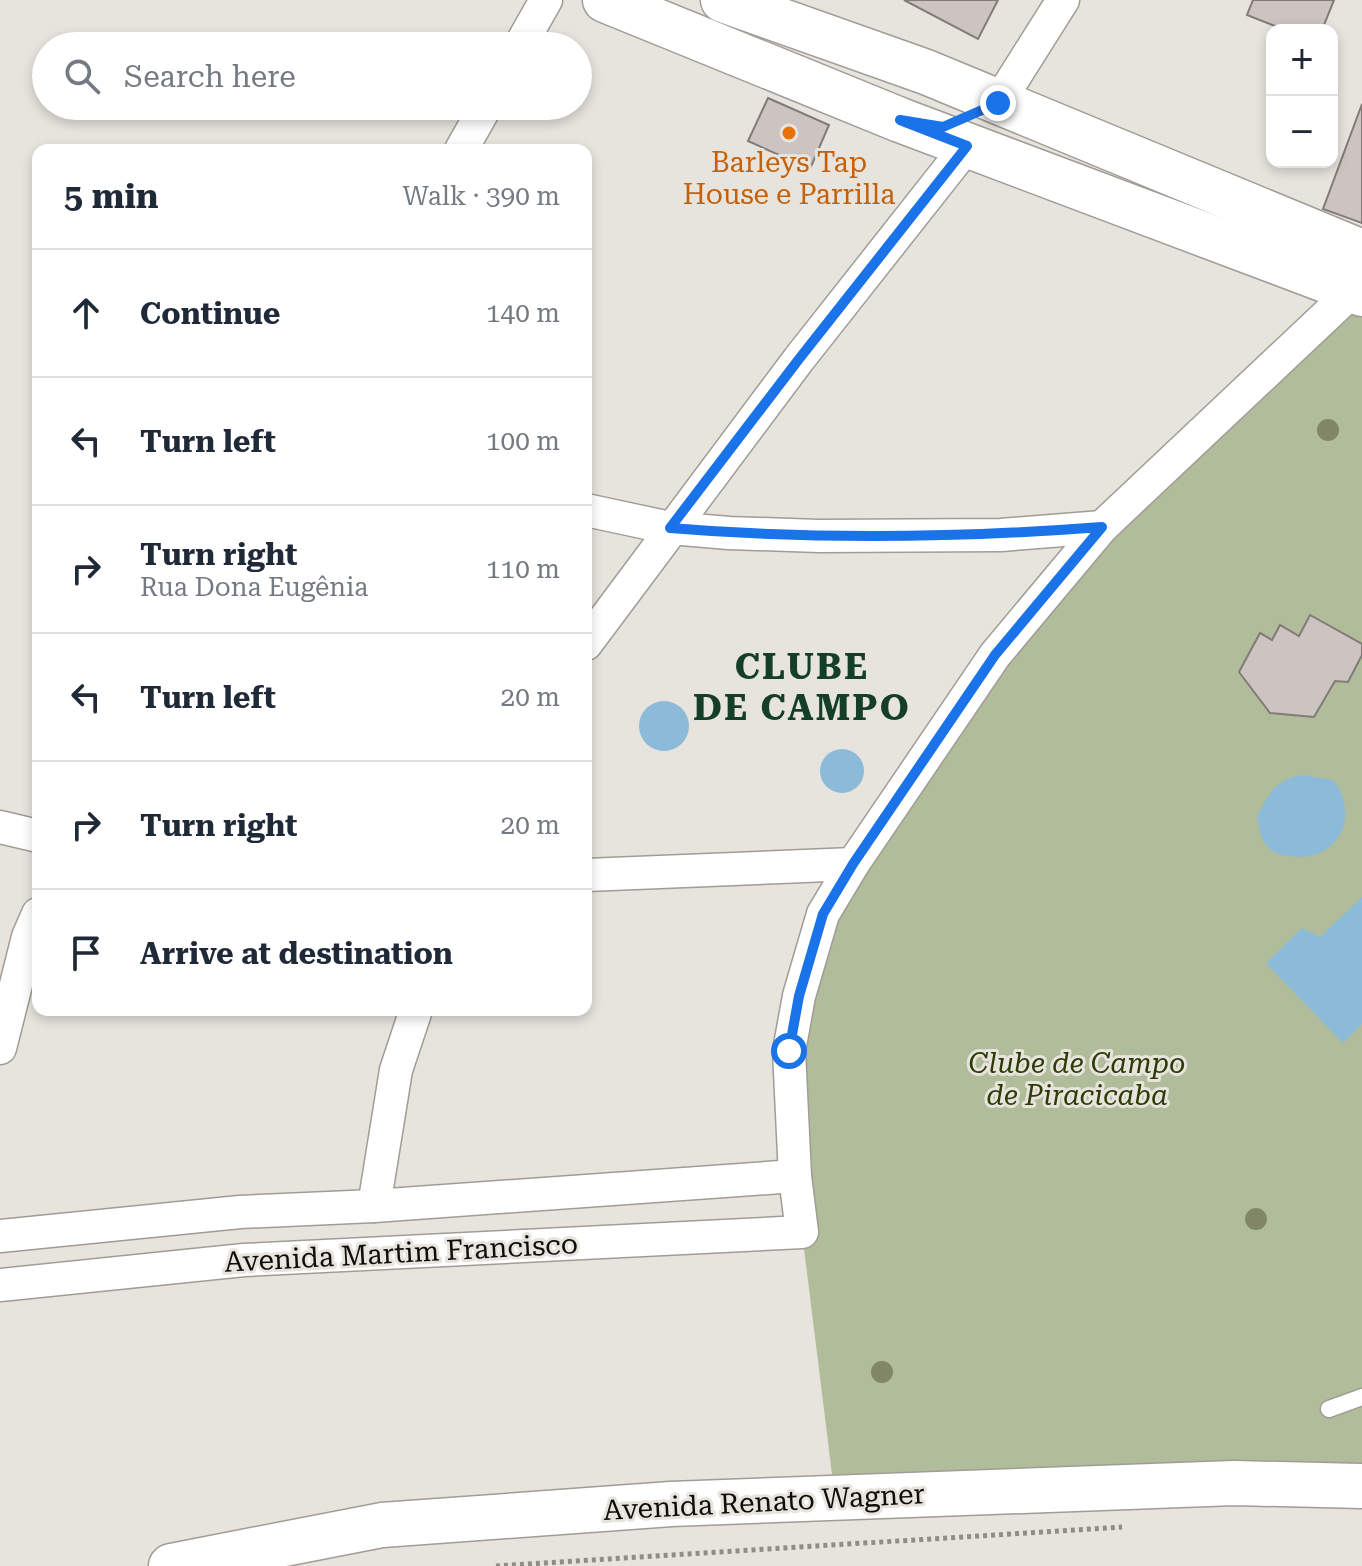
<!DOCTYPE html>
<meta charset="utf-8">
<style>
body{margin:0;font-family:"Roboto Serif",serif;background:#f2f2f3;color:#1f2937}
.controls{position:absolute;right:24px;top:24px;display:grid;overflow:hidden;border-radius:16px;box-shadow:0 4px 12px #0003}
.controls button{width:72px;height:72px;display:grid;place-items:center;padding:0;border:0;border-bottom:2px solid #e0e1e3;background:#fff;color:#1f2937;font:40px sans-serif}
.stop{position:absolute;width:24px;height:24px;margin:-18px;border:6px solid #1a73e8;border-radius:50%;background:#fff}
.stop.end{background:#1a73e8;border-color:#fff;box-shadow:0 2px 8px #0008}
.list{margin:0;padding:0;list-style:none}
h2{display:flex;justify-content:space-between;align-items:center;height:104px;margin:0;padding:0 32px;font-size:34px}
h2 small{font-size:26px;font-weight:400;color:#747a83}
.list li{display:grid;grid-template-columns:52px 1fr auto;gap:24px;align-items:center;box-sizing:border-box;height:128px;padding:0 32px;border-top:2px solid #e0e1e3}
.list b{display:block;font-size:30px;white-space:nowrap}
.list p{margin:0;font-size:26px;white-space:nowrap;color:#747a83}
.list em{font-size:26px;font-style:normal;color:#747a83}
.icon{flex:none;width:44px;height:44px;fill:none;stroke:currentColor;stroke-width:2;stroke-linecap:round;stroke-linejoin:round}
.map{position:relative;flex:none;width:1362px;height:1566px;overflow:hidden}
.search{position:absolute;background:#fff;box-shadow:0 4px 12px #0003;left:32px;top:32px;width:560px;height:88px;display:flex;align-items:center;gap:20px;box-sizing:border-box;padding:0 28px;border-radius:44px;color:#747a83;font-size:30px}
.panel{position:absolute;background:#fff;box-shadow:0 4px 12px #0003;left:32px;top:144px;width:560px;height:872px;border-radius:16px}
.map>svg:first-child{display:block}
.green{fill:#b0bc9a}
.water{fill:#8cbbd9}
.building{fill:#cbc4c0;stroke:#827b78;stroke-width:2}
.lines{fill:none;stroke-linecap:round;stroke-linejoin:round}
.service-casing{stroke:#a09c96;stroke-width:19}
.minor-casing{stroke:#a09c96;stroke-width:35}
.secondary-casing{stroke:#a09c96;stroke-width:47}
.path{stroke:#908d89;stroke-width:5;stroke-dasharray:4 4;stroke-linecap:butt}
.service{stroke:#fff;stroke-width:16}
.minor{stroke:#fff;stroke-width:32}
.secondary{stroke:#fff;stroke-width:44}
.tree{fill:#818766}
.route{stroke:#1a73e8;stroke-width:10}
.food-dot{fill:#e8710a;stroke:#e7e3dd;stroke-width:3}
.labels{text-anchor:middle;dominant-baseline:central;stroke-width:6;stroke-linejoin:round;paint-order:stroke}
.food-label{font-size:28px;fill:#c56008;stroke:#e7e3dd}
.park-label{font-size:28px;font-style:italic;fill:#2e3b05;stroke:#e7e3dd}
.street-label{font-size:28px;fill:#0e0d0b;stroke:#e7e3dd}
.district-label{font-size:36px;font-weight:bold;letter-spacing:2px;fill:#153e29;stroke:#e7e3dd}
</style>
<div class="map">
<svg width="1362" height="1566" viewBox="0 0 1362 1566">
<rect width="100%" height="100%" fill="#e7e3dd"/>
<polygon class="green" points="1362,294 1362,1486 835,1498 795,1176 792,1095 823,914 1102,527"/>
<g class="water">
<circle cx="664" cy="726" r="25"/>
<circle cx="842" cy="771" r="22"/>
<path d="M1303 775 1333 780C1362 815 1337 864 1290 856 1281 855 1273 853 1267 846 1261 839 1259 827 1257 817 1268 795 1275 779 1303 775Z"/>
<polygon points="1362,897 1362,1024 1343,1043 1266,963 1302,928 1320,937"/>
</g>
<g class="building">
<polygon points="904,0 998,0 978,39"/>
<polygon points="1253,0 1334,0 1322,30 1285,30 1247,15"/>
<polygon points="768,98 829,125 810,169 748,141"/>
<polygon points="1362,104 1362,223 1323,209"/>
<polygon points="1310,615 1362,644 1362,655 1348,682 1335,681 1314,717 1270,713 1239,672 1260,633 1272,640 1280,625 1299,636"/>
</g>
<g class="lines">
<defs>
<polyline id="service" points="1329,1409 1362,1397"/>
<g id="minor">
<polyline points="520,46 546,0"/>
<polyline points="998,103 1063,0"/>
<polyline points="461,150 486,106"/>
<polyline points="586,510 670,528 729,533 819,536 1001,535 1102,527"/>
<polyline points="586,644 799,359 967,146"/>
<polyline points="0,827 38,836"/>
<polyline points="586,875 853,864"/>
<polyline points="0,1048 28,937 38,914"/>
<polyline points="374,1206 396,1070 416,1010"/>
<polyline points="0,1236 240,1212 374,1206 795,1176"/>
<polyline points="0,1285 244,1260 802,1232 795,1176 789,1051 799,996 823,914 853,864 995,655 1102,527 1362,282"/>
</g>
<g id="secondary">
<polyline points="605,0 900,120 1362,294"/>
<polyline points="723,0 926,72 1362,252"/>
<polyline points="171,1566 382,1525 671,1504 1234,1483 1362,1486"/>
</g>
</defs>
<use href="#service" class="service-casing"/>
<use href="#minor" class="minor-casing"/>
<use href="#secondary" class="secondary-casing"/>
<polyline class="path" points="496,1566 1122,1527"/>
<use href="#service" class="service"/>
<use href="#minor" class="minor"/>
<use href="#secondary" class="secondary"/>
</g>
<g class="tree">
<circle cx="1328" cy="430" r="11"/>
<circle cx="1256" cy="1219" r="11"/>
<circle cx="882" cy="1372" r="11"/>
</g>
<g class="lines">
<path class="route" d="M789 1051 799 996 823 914 853 864 995 655 1102 527C958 538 814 540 670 528L799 359 967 146 900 120 943 127 998 103"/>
</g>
<circle class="food-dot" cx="789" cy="133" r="8"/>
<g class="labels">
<g class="food-label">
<text x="789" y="162">Barleys Tap<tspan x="789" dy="32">House e Parrilla</tspan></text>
</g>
<g class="park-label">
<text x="1077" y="1063">Clube de Campo<tspan x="1077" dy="32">de Piracicaba</tspan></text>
</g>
<g class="street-label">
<text transform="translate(401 1253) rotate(-3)">Avenida Martim Francisco</text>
<text transform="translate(764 1502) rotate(-3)">Avenida Renato Wagner</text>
</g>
<g class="district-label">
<text x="802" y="667">CLUBE<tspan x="802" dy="41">DE CAMPO</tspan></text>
</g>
</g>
</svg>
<div class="controls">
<button>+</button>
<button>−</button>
</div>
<div class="stop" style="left:789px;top:1051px"></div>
<div class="stop end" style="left:998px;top:103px"></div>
<div class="search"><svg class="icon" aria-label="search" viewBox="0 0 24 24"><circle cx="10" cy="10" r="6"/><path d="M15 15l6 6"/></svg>Search here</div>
<section class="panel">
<h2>5 min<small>Walk · 390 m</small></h2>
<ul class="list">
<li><svg class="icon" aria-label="ahead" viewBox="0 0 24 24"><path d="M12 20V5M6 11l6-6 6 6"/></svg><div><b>Continue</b></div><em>140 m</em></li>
<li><svg class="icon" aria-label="left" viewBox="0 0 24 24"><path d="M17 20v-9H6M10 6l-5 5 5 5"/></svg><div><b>Turn left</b></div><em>100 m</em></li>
<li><svg class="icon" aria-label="right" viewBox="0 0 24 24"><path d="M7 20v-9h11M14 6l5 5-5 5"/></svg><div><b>Turn right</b><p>Rua Dona Eugênia</p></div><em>110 m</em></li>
<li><svg class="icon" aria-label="left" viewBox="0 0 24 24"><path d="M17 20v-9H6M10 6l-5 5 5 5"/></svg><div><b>Turn left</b></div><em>20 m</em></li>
<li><svg class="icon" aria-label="right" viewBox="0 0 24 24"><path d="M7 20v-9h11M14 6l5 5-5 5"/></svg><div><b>Turn right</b></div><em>20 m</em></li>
<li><svg class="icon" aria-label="arrive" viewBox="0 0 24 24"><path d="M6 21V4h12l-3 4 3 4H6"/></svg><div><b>Arrive at destination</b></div></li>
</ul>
</section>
</div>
